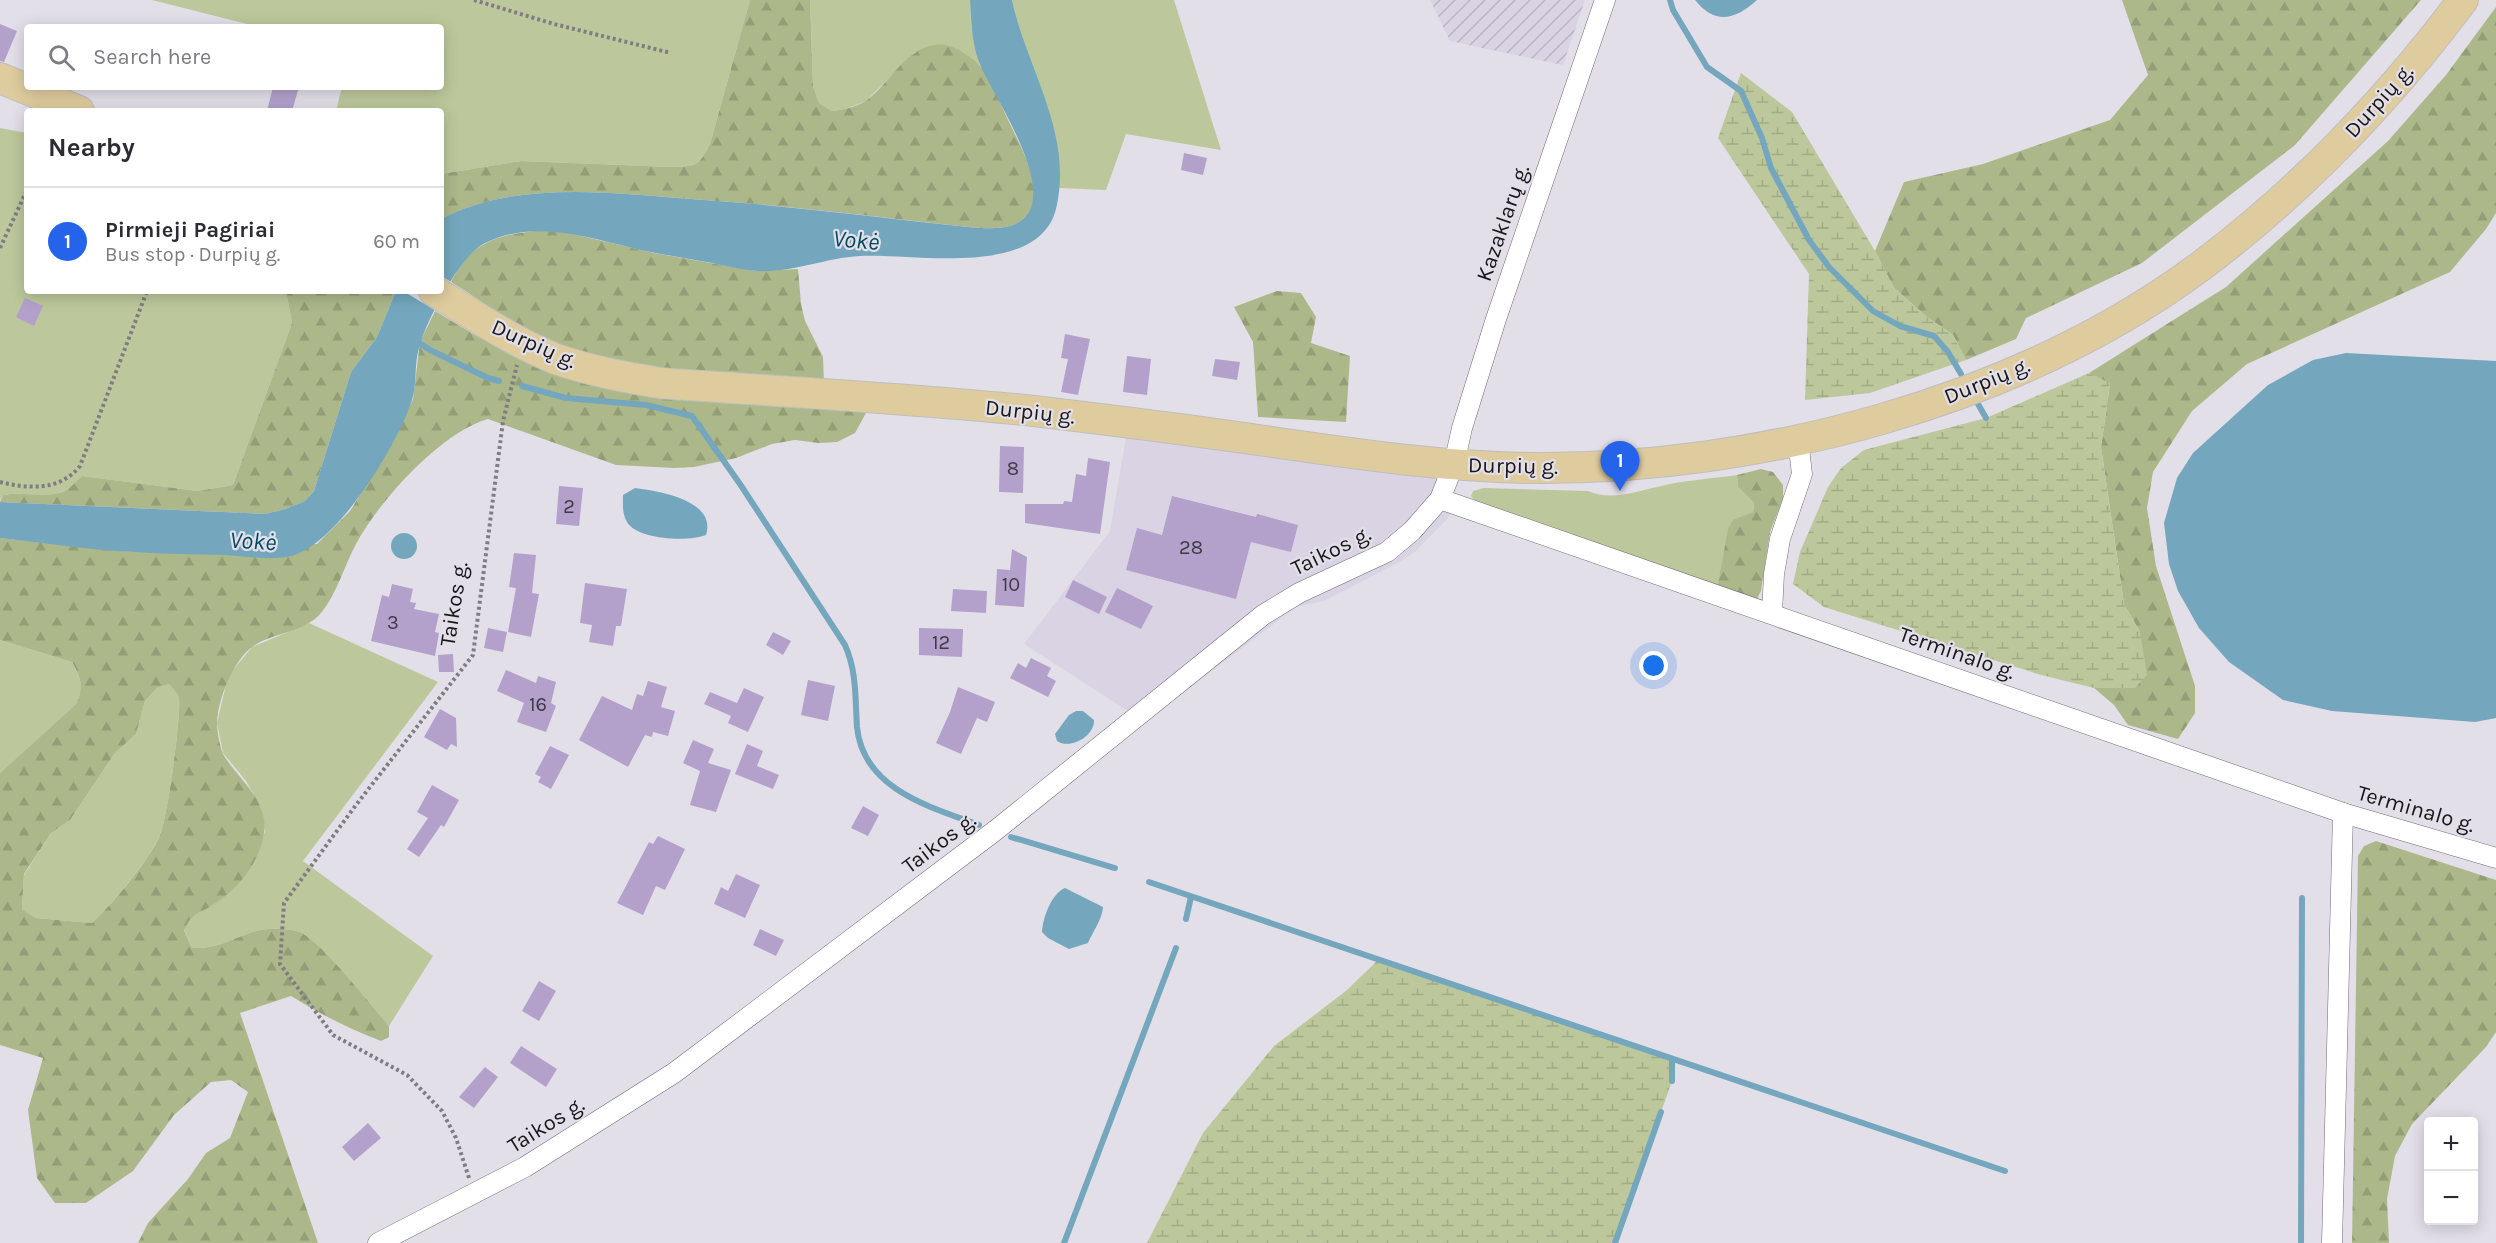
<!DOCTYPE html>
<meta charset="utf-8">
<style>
body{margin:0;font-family:Karla,sans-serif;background:#f2f2f3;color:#2b2b33}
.controls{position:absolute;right:18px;bottom:18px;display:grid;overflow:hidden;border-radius:6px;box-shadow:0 3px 15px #0003}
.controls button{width:54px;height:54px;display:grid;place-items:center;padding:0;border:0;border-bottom:2px solid #e1e1e2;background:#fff;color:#2b2b33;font:30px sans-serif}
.you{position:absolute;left:1654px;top:666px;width:21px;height:21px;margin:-15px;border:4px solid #fff;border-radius:50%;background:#1a73e8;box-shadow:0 0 0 9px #1a73e833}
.badge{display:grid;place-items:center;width:39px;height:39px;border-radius:50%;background:#2563eb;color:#fff;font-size:20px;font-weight:700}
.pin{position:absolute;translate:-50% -50px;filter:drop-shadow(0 2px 3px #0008)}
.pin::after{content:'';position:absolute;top:32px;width:21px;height:18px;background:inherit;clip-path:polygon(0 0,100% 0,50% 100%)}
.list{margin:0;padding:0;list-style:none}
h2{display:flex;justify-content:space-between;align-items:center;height:78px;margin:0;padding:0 24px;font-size:26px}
h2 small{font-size:20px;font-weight:400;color:#7c7c81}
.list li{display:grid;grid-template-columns:39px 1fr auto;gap:18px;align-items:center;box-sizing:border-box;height:108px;padding:0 24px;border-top:2px solid #e1e1e2}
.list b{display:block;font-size:22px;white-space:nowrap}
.list p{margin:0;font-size:20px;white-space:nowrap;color:#7c7c81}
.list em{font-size:20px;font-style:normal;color:#7c7c81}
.icon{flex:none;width:33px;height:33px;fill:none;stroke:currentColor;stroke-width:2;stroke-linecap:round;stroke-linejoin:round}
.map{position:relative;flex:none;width:2496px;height:1243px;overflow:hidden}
.search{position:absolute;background:#fff;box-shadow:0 3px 15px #0003;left:24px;top:24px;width:420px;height:66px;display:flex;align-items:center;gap:15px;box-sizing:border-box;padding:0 21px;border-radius:6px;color:#7c7c81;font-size:22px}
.panel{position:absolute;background:#fff;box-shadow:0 3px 15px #0003;left:24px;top:108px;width:420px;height:186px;border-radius:6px}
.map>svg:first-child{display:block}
.built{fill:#dad3e4}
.industrial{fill:url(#industrial-furrows)}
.green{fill:#bcc89b}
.forest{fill:url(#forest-firs);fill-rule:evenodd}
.wetland{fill:url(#wetland-marsh)}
.water{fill:#74a7be}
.pier{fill:#e3dfe9}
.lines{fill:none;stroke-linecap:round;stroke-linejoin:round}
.stream{stroke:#74a7be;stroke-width:6}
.building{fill:#b3a1cc}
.street-casing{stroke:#706d75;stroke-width:21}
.primary-casing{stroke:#bebebf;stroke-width:32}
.path{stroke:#7f7d83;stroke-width:4;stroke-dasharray:3 3;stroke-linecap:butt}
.street{stroke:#fff;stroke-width:20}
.primary{stroke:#decc9e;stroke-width:30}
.labels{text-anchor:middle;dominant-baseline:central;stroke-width:4.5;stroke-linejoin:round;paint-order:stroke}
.number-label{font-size:20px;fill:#3f3a46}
.street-label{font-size:22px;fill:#18171a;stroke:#e3dfe9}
.water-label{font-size:24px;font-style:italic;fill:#004a62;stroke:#e3dfe9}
</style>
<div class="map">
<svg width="2496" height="1243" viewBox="0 0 2496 1243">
<defs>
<pattern id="industrial-furrows" width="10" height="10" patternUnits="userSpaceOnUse" patternTransform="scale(1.5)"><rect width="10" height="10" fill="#dad3e4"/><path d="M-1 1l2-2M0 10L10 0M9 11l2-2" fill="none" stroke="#bab4c3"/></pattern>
<pattern id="forest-firs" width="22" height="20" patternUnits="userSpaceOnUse" patternTransform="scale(1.5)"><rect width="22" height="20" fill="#acb88a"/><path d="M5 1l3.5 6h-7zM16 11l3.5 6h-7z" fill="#939d76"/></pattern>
<pattern id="wetland-marsh" width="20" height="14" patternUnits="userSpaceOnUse" patternTransform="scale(1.5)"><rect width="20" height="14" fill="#bcc89b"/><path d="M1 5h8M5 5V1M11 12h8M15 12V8" fill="none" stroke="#a1ab85"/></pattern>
</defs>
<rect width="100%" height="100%" fill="#e3dfe9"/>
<polygon class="built" points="1127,431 1457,478 1449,517 1416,551 1398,563 1324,601 1296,607 1145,722 1024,644 1110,531"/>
<polygon class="industrial" points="1430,0 1585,0 1563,65 1450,41"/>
<g class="green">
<path d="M152 0H750L710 144C698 167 697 166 671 167L521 161 441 174V111H336L342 87H441V27H259Z"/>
<polygon points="810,0 970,0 971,25 980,65 948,45 915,52 866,101 846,109 832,111 819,103 813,86"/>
<path d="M1012 0H1174L1221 150 1126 134 1106 190 1059 188C1063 118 1026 66 1012 0Z"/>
<path d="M0 128 27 133V291H286L292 323 233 485 198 491 82 476C76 481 70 489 63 492 44 498 23 491 3 495L0 500Z"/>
<path d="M1737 475 1738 487 1754 503 1753 512 1744 516 1717 590 1476 502 1471 496 1473 491 1484 488 1588 491C1610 501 1634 492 1657 487 1682 480 1711 479 1737 475Z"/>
<path d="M309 623 438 682 303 861 433 956 389 1026C371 1005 321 941 300 932 292 929 276 928 268 929 239 932 225 949 192 948L184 929 191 915 213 905 265 832 261 808 246 781 223 753 217 723 228 676 252 647Z"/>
<path d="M0 640 72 662C81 678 84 687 76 704L0 773Z"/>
<path d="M169 684C173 688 178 693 179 699 181 718 167 825 158 840 144 865 113 903 92 923L34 918 22 909 24 875 51 833 70 820 115 753 136 734 145 701 157 688Z"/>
</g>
<g class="forest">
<path d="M750 0H810L813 86 819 103 832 111C843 110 857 107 867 100 892 82 909 40 946 45 955 46 976 60 981 67 993 83 1001 106 1010 124 1022 149 1056 209 1013 225 999 230 982 228 968 227 876 217 784 205 692 199 610 193 516 180 441 219V174L521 161 671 167C697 166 698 167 710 144Z"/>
<polygon points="2122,0 2421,0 2295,145 2142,263 2026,318 2016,339 1966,360 1953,335 1927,317 1894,288 1875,251 1904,182 1983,164 2110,120 2148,75"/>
<polygon points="2496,7 2496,213 2486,229 2450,272 2247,364 2192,411 2153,472 2147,508 2156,566 2195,686 2195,713 2178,739 2128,725 2114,705 2094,688 2135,688 2140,632 2124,604 2101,447 2110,384 2089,373 2226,287 2388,141 2446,75"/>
<path d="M534 231H560L654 253 756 271 798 269 801 304 805 321 823 357 824 382C740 376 646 375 566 347 524 333 488 305 451 282 471 244 492 236 534 231Z"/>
<path d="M286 291H396L377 337 351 372 314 491 305 501 285 509 265 514 0 502 3 495C23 491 44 498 63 492 70 489 76 481 82 476L198 491 233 485 292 323Z"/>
<polygon points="1277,291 1301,293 1316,317 1311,343 1350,356 1346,422 1258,417 1253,342 1234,307"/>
<path d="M435 311 475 335 501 348 867 411 855 433 837 442 819 443 795 440 772 444 736 458 694 467 674 468 616 465 488 419C441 432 379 501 356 544 344 566 337 594 321 613 304 633 273 632 252 647 233 661 218 699 217 723 217 731 220 747 223 754 237 778 269 800 264 833 260 862 238 889 213 905 197 915 193 911 184 930L192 948C225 949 239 932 268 929 276 928 292 929 300 932 321 941 371 1005 389 1026V1037L381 1041C349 1029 320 1014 291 996L240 1013 318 1243H138L148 1223 188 1179 206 1153 230 1138 248 1092 231 1080 211 1082 174 1115 133 1171 86 1203H55L37 1178 28 1110 43 1058 0 1045V773L76 704C84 687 81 678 72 662L0 640V538L133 552 317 544 350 511 393 442 413 399 420 342ZM169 684C173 689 178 693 179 699 181 718 167 825 158 840 143 867 115 901 92 923L35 918 22 909 24 874 51 833 70 820 115 753 136 734 145 701 157 688Z"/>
<polygon points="1761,469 1773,472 1783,485 1783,499 1770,532 1761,591 1757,599 1748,600 1717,590 1728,529 1733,520 1753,512 1754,503 1738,487 1737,475"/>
<polygon points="2376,841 2496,880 2496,1032 2486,1047 2412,1124 2395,1156 2387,1199 2389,1243 2352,1243 2358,856 2364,846"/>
</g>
<g class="wetland">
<polygon points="1741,73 1792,112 1875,251 1894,288 1927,317 1953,335 1966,360 1870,393 1805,400 1809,274 1718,138"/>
<polygon points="2089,373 2110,383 2101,447 2124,604 2140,632 2147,675 2135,688 2094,688 2041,675 1824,607 1793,584 1800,552 1828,487 1841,468 1864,450 1986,418"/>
<polygon points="1378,960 1672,1059 1672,1081 1615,1243 1147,1243 1203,1133 1274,1046 1347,990"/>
</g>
<g class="water">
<path d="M970 0H1012C1027 70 1074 134 1056 209 1038 279 913 253 860 256 824 258 793 273 757 271 742 270 727 266 712 263 685 258 658 254 632 248 583 236 533 220 485 243 460 255 426 321 419 348 414 365 417 384 412 400 398 444 338 544 291 556 271 561 245 556 224 555 194 554 164 554 134 552 89 550 45 543 0 538V502L265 514 285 509 305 501 314 491 351 372 377 337 396 291H441V219C515 180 611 193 691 199 784 205 876 217 968 227 982 228 999 230 1013 225 1068 205 995 98 981 67 972 47 971 22 970 0Z"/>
<path d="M1695 0H1757C1735 20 1715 25 1695 0Z"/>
<polygon points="2346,353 2496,361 2496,718 2475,722 2332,711 2283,700 2229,662 2199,628 2178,591 2169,564 2164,523 2177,478 2193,453 2268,385 2313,360"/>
<path d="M635 488C658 491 717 500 706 535 689 542 637 540 627 522 622 514 623 504 623 495Z"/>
<circle cx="404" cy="546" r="13"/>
<path d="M1076 711H1083L1094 720C1095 736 1070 750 1057 741L1055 734 1069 715Z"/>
<path d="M1065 888 1103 907C1102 920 1093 931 1088 943L1069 949 1048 938 1042 932C1043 918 1051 894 1065 888Z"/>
</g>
<polygon class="pier" points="441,276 453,283 438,312 403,291 441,291"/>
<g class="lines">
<g class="stream">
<polyline points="1670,0 1673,10 1707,67 1741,91 1762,138 1771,168 1809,240 1829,267 1873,311 1900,326 1934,336 1948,352 1961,374"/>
<polyline points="413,339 430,350 488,378 499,381"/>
<path d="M522 386 566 398 646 405 692 416 740 484 845 645C857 672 855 698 857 727 863 789 930 807 979 825"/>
<polyline points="1978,404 1986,418"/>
<polyline points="1011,837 1115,868"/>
<polyline points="1149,882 2005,1171"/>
<polyline points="1186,919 1191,897"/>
<polyline points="1672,1059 1672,1081"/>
<polyline points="1064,1243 1176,948"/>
<polyline points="1615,1243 1661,1112"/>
<polyline points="2301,1243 2302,898"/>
</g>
</g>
<g class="building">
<polygon points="0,24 17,31 4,62 0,61"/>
<polygon points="273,87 299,87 292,111 267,111"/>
<polygon points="1184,153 1207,158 1203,175 1181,170"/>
<polygon points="25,298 43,306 34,326 16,317"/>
<polygon points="1065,334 1090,339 1078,395 1061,392 1068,359 1061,358"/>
<polygon points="1127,356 1151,359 1147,395 1123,392"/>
<polygon points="1215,359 1240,362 1237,380 1212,376"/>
<polygon points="1000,446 1024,447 1023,493 999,492"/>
<polygon points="1088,458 1110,462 1100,534 1025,523 1025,504 1063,504 1064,501 1072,502 1076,474 1086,476"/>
<polygon points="559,486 583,488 579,526 556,524"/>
<polygon points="1172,496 1256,517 1257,514 1298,525 1291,552 1251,542 1236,599 1126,570 1137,528 1162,535"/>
<polygon points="1012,549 1027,557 1024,607 995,605 997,569 1010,570"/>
<polygon points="514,553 536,555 532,593 539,594 531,637 508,632 516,588 509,587"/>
<polygon points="1073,580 1107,597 1099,614 1065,597"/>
<polygon points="585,583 627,589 621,626 616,626 613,646 589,642 592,625 580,623"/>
<polygon points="392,584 413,589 410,602 416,603 414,609 439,614 435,632 439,633 435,656 371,641 382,595 389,597"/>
<polygon points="1117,588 1153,606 1141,629 1105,612"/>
<polygon points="953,589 987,591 986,613 951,611"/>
<polygon points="488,628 507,632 503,652 484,648"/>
<polygon points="919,628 963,629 962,657 919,655"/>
<polygon points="773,632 791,641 783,655 766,645"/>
<polygon points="453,654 454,672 439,672 438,655"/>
<polygon points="1031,658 1051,668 1047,676 1056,681 1048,697 1010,678 1018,663 1026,668"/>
<polygon points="506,670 536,683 538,676 556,682 551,703 556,706 546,732 517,722 524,703 497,691"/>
<polygon points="808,680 835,686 828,721 801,715"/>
<polygon points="648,681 667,687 661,707 675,711 668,736 653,732 652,737 645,735 628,767 579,740 602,696 632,710 637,694 643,696"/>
<polygon points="958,687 995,702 987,722 977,718 961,754 936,743 950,712"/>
<polygon points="744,688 764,697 748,732 728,723 731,716 704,704 710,692 737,703"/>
<polygon points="440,709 456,718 457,747 451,744 447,750 424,737"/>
<polygon points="693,740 714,749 708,763 731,770 716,812 690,805 700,771 683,763"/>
<polygon points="747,744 763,751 757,766 779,775 773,789 735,774"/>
<polygon points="550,746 569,755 551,789 538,782 541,777 535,774"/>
<polygon points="432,785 459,800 444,827 441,825 419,857 407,849 428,818 417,812"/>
<polygon points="863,806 879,815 868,836 851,828"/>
<polygon points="658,836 685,849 665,890 656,886 643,915 617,903 649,842 653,844"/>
<polygon points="736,874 760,885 745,918 714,904 721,887 728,891"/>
<polygon points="760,929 784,940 776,956 753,945"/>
<polygon points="539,981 556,991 539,1021 522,1011"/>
<polygon points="521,1046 557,1069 546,1087 510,1063"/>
<polygon points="485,1067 498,1077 474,1108 459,1097"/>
<polygon points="368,1123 381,1138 354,1161 342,1147"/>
</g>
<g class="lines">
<defs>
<g id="street">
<polyline points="1440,499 2343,813 2496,858"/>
<polyline points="1772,613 1774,574 1780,539 1802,474 1798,440"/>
<polyline points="378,1243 525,1167 674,1073 996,830 1263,615 1299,593 1387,552 1412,531 1440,499 1454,464 1462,428 1496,319 1605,0"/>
<polyline points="2332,1243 2343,813"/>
</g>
<g id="primary">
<polyline points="0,78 79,111"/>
<path d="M434 291C474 315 513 342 556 359 590 371 625 377 660 383 784 392 910 398 1034 411 1109 420 1184 429 1258 440 1349 453 1440 467 1533 468 1758 470 2018 402 2201 266 2301 191 2388 100 2463 0"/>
</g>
</defs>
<use href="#street" class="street-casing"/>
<use href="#primary" class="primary-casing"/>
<g class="path">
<polyline points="474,0 554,24 671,53"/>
<polyline points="0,248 27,190"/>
<path d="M0 482C29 489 60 491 80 466L147 291"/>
<polyline points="469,1178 456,1138 442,1111 407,1075 333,1035 280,964 284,903 356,805 473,655 503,421 517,365"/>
</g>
<use href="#street" class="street"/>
<use href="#primary" class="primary"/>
</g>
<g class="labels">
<g class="number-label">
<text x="1013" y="468">8</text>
<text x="569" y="506">2</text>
<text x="1191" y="547">28</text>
<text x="1011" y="584">10</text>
<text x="393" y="622">3</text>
<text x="941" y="642">12</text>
<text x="538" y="704">16</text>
</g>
<g class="street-label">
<text transform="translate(2379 101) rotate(-48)">Durpių g.</text>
<text transform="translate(1503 223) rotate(-71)">Kazaklarų g.</text>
<text transform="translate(534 344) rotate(24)">Durpių g.</text>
<text transform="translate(1987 381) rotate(-22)">Durpių g.</text>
<text transform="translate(1030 412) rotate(6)">Durpių g.</text>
<text transform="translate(1513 466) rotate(1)">Durpių g.</text>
<text transform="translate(1331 551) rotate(-26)">Taikos g.</text>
<text transform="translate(454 604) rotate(-81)">Taikos g.</text>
<text transform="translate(1957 653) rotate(19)">Terminalo g.</text>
<text transform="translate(2416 809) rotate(16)">Terminalo g.</text>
<text transform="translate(939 843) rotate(-37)">Taikos g.</text>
<text transform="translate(546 1125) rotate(-32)">Taikos g.</text>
</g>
<g class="water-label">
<text transform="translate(856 240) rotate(5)">Vokė</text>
<text transform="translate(253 541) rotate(3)">Vokė</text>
</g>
</g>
</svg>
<div class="controls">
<button>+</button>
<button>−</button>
</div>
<div class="you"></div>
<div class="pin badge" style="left:1620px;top:491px">1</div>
<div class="search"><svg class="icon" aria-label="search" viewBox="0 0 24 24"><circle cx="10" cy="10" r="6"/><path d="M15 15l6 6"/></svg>Search here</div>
<section class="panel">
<h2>Nearby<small></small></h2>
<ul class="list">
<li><span class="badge">1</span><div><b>Pirmieji Pagiriai</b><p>Bus stop · Durpių g.</p></div><em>60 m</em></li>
</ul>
</section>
</div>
